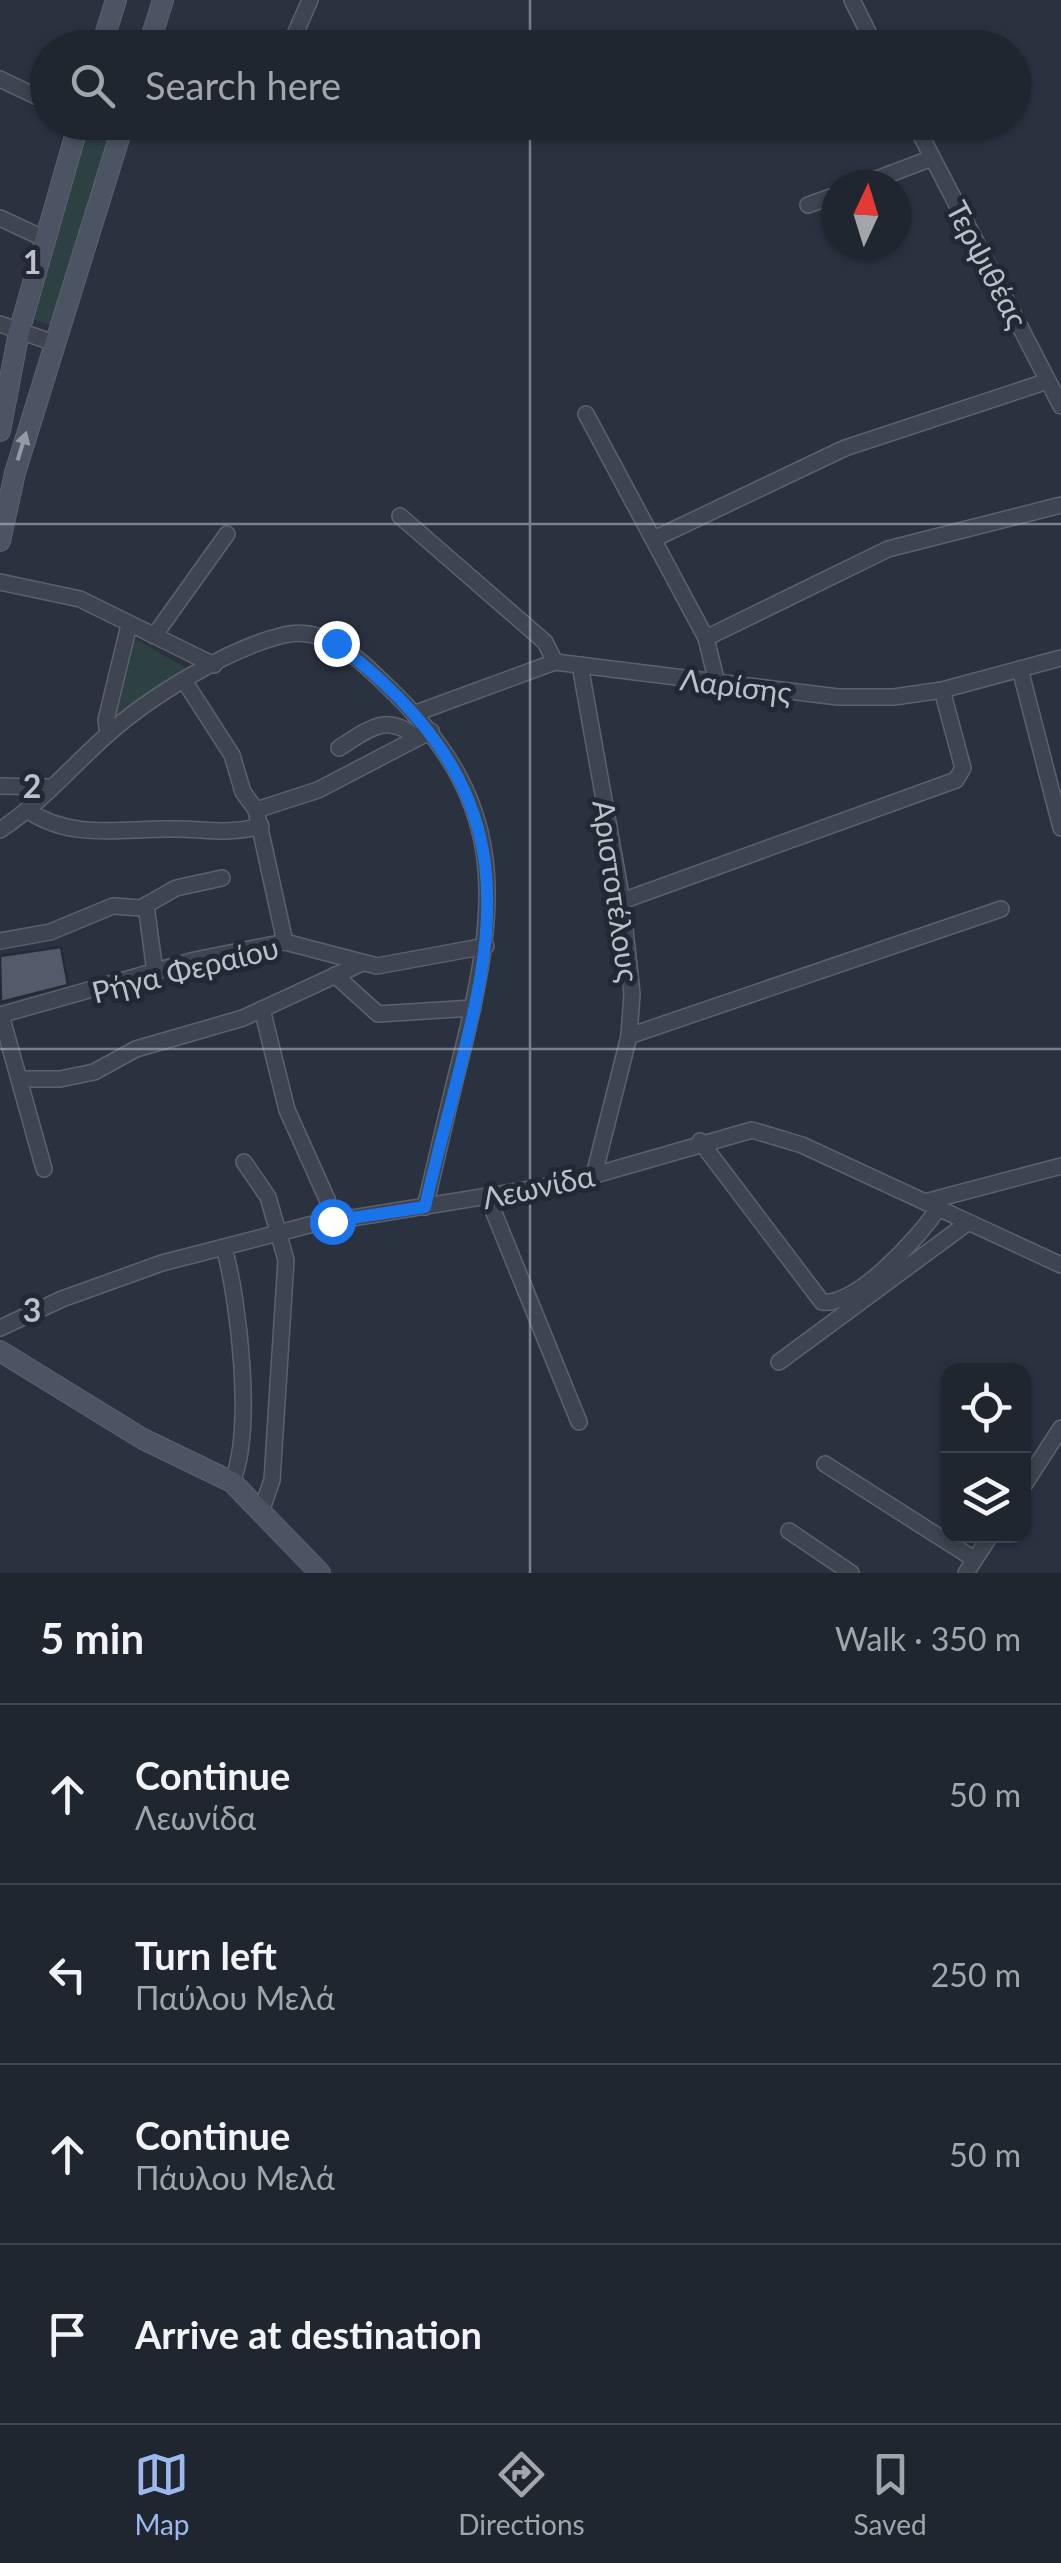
<!DOCTYPE html>
<meta charset="utf-8">
<style>
body{margin:0;font-family:Lato,sans-serif;background:#282e38;color:#f1f3f6}
.controls{position:absolute;right:30px;bottom:30px;display:grid;overflow:hidden;border-radius:20px;box-shadow:0 2px 8px #0004}
.controls button{width:90px;height:90px;display:grid;place-items:center;padding:0;border:0;border-bottom:2px solid #3d434c;background:#202630;color:#f1f3f6;font:50px sans-serif}
.compass{position:absolute;left:821px;top:170px;width:90px;height:90px;border-radius:50%;background:#202630;box-shadow:0 2px 8px #0004;rotate:4deg}
.stop{position:absolute;width:30px;height:30px;margin:-22px;border:8px solid #1a73e8;border-radius:50%;background:#fff}
.stop.end{background:#1a73e8;border-color:#fff;box-shadow:0 2px 10px #0008}
.list{margin:0;padding:0;list-style:none}
h2{display:flex;justify-content:space-between;align-items:center;height:130px;margin:0;padding:0 40px;font-size:42px}
h2 small{font-size:32px;font-weight:400;color:#a2a5ab}
.list li{display:grid;grid-template-columns:65px 1fr auto;gap:30px;align-items:center;box-sizing:border-box;height:180px;padding:0 40px;border-top:2px solid #3d434c}
.list b{display:block;font-size:38px;white-space:nowrap}
.list p{margin:0;font-size:32px;white-space:nowrap;color:#a2a5ab}
.list em{font-size:32px;font-style:normal;color:#a2a5ab}
.icon{flex:none;width:55px;height:55px;fill:none;stroke:currentColor;stroke-width:2;stroke-linecap:round;stroke-linejoin:round}
.map{position:relative;flex:none;width:1061px;height:1573px;overflow:hidden}
.search{position:absolute;background:#202630;box-shadow:0 2px 8px #0004;left:30px;right:30px;top:30px;height:110px;display:flex;align-items:center;gap:25px;box-sizing:border-box;padding:0 35px;border-radius:55px;color:#a2a5ab;font-size:38px}
.sheet{height:850px;background:#202630}
nav{display:flex;justify-content:space-around;align-items:center;box-sizing:border-box;height:140px;border-top:2px solid #3d434c;background:#202630;font-size:28px;color:#a2a5ab}
nav a{display:grid;justify-items:center;gap:5px}
nav .on{color:#9cb8ed}
.map>svg:first-child{display:block}
.green{fill:#2d4042}
.building{fill:#535b6a;stroke:#242b37;stroke-width:2.5}
.lines{fill:none;stroke-linecap:round;stroke-linejoin:round}
.street-casing{stroke:#5c626d;stroke-width:18}
.secondary-casing{stroke:#5c626d;stroke-width:22}
.street{stroke:#3e4450;stroke-width:15}
.secondary{stroke:#4c5463;stroke-width:20}
.oneway{fill:#949aa6}
.route{stroke:#1a73e8;stroke-width:12}
.grid{fill:none;stroke:#bbc0ca;stroke-width:2.5;stroke-opacity:0.55}
.labels{text-anchor:middle;dominant-baseline:central;stroke-width:10;stroke-linejoin:round;paint-order:stroke}
.street-label{font-size:30px;fill:#bbc0ca;stroke:#222935}
.grid-label{font-size:32px;text-anchor:middle;font-weight:bold;fill:#bbc0ca;stroke:#222935;stroke-width:10;stroke-linejoin:round;paint-order:stroke}
</style>
<div class="map">
<svg width="1061" height="1573" viewBox="0 0 1061 1573">
<rect width="100%" height="100%" fill="#2a3240"/>
<g class="green">
<polygon points="90,123 113,123 51,325 34,320"/>
<polygon points="132,637 186,668 115,717 112,714"/>
</g>
<polygon class="building" points="61,947 68,985 1,1002 0,956"/>
<g class="lines">
<defs>
<g id="street">
<polyline points="852,0 876,48"/>
<polyline points="289,48 310,0"/>
<polyline points="0,79 48,102"/>
<polyline points="914,122 1061,406"/>
<polyline points="861,185 932,158"/>
<polyline points="808,205 836,195"/>
<polyline points="0,218 45,239"/>
<polyline points="0,324 54,343"/>
<polyline points="586,414 706,638 717,683"/>
<polyline points="400,516 545,642 555,662"/>
<polyline points="656,538 845,448 1048,381"/>
<polyline points="0,582 80,599 214,665"/>
<polyline points="154,636 227,534"/>
<polyline points="706,638 888,549 1061,505"/>
<polyline points="580,665 622,901 632,994 629,1036 594,1175"/>
<polyline points="1020,669 1061,828"/>
<polyline points="185,682 232,755 243,792 256,810 285,942"/>
<polyline points="416,713 555,662 838,697 894,697 942,690 1061,658"/>
<polyline points="108,734 106,720 129,625"/>
<path d="M339 748C368 730 386 712 416 737"/>
<polyline points="0,786 50,787"/>
<path d="M27 810C72 841 123 828 174 829 206 829 229 835 261 826"/>
<polyline points="256,810 318,790 431,731"/>
<path d="M0 830C41 803 71 767 107 735 149 697 229 648 284 635 326 625 359 659 387 686 507 800 500 895 464 1045 450 1099 438 1153 425 1207"/>
<polyline points="622,901 956,780 963,768 942,690"/>
<polyline points="146,905 155,972"/>
<polyline points="0,941 50,932 113,906 141,908 176,888 222,878"/>
<polyline points="335,975 378,1014 473,1008"/>
<polyline points="262,1009 287,1110 327,1199 332,1221"/>
<polyline points="0,1015 195,960 285,942 377,966 486,946"/>
<polyline points="1,1015 44,1169"/>
<polyline points="629,1036 1001,909"/>
<polyline points="19,1079 60,1079 94,1072 136,1049 243,1018 360,964"/>
<path d="M700 1141 822 1302C856 1307 919 1237 937 1210"/>
<polyline points="244,1162 268,1197 286,1260 272,1480 262,1509"/>
<polyline points="488,1198 579,1422"/>
<polyline points="925,1202 1061,1166"/>
<path d="M224 1247C239 1302 254 1430 232 1482"/>
<polyline points="0,1328 62,1299 162,1263 309,1225 567,1183 752,1130 802,1145 1061,1265"/>
<polyline points="779,1362 966,1224"/>
<polyline points="825,1464 974,1559"/>
<polyline points="1024,1485 1061,1428"/>
<polyline points="789,1531 851,1573"/>
<polyline points="966,1573 990,1536"/>
</g>
<g id="secondary">
<polyline points="103,40 127,48"/>
<polyline points="101,48 116,0"/>
<polyline points="148,48 163,0"/>
<polyline points="0,431 19,332 79,122"/>
<polyline points="0,541 15,473 124,122"/>
<polyline points="0,1351 143,1439 232,1482 320,1573"/>
</g>
</defs>
<use href="#street" class="street-casing"/>
<use href="#secondary" class="secondary-casing"/>
<use href="#street" class="street"/>
<use href="#secondary" class="secondary"/>
</g>
<defs><path id="oneway-solid" d="M-6-.8H1V-3.2L6.5 0L1 3.2V.8H-6Z" transform="scale(2.5)"/></defs>
<use class="oneway" href="#oneway-solid" transform="translate(22 446) rotate(-73)"/>
<g class="lines">
<path class="route" d="M332 1221 425 1207C479 969 567 819 336 643"/>
</g>
<path class="grid" d="M530 0V48M530 122V1573M0 524H1061M0 1049H1061"/>
<g class="labels">
<g class="street-label">
<text transform="translate(988 264) rotate(62)">Τερψιθέας</text>
<text transform="translate(736 685) rotate(7)">Λαρίσης</text>
<text transform="translate(617 891) rotate(82)">Αριστοτέλους</text>
<text transform="translate(185 969) rotate(-14)">Ρήγα Φεραίου</text>
<text transform="translate(538 1186) rotate(-12)">Λεωνίδα</text>
</g>
</g>
<g class="grid-label">
<text x="32" y="274">1</text>
<text x="32" y="798">2</text>
<text x="32" y="1322">3</text>
</g>
</svg>
<div class="controls">
<button><svg class="icon" aria-label="locate" viewBox="0 0 24 24"><circle cx="12" cy="12" r="6"/><path d="M12 2v4M12 18v4M2 12h4M18 12h4"/></svg></button>
<button><svg class="icon" aria-label="layers" viewBox="0 0 24 24"><path d="M12 4l9 5-9 5-9-5zM3 14l9 5 9-5"/></svg></button>
</div>
<svg class="compass" viewBox="-18 -18 36 36"><path d="M0-13l5 13h-10z" fill="#e53935"/><path d="M0 13l5-13h-10z" fill="#a2a5ab"/></svg>
<div class="stop" style="left:332px;top:1221px"></div>
<div class="stop end" style="left:336px;top:643px"></div>
<div class="search"><svg class="icon" aria-label="search" viewBox="0 0 24 24"><circle cx="10" cy="10" r="6"/><path d="M15 15l6 6"/></svg>Search here</div>
</div>
<section class="sheet">
<h2>5 min<small>Walk · 350 m</small></h2>
<ul class="list">
<li><svg class="icon" aria-label="ahead" viewBox="0 0 24 24"><path d="M12 20V5M6 11l6-6 6 6"/></svg><div><b>Continue</b><p>Λεωνίδα</p></div><em>50 m</em></li>
<li><svg class="icon" aria-label="left" viewBox="0 0 24 24"><path d="M17 20v-9H6M10 6l-5 5 5 5"/></svg><div><b>Turn left</b><p>Παύλου Μελά</p></div><em>250 m</em></li>
<li><svg class="icon" aria-label="ahead" viewBox="0 0 24 24"><path d="M12 20V5M6 11l6-6 6 6"/></svg><div><b>Continue</b><p>Πάυλου Μελά</p></div><em>50 m</em></li>
<li><svg class="icon" aria-label="arrive" viewBox="0 0 24 24"><path d="M6 21V4h12l-3 4 3 4H6"/></svg><div><b>Arrive at destination</b></div></li>
</ul>
</section>
<nav>
<a class="on"><svg class="icon" aria-label="map" viewBox="0 0 24 24"><path d="M3 6l6-2 6 2 6-2v14l-6 2-6-2-6 2zM9 4v14M15 6v14"/></svg>Map</a>
<a><svg class="icon" aria-label="directions" viewBox="0 0 24 24"><path d="M12 3l9 9-9 9-9-9zM9 14v-3h6M13 9l2 2-2 2"/></svg>Directions</a>
<a><svg class="icon" aria-label="saved" viewBox="0 0 24 24"><path d="M7 4h10v16l-5-4-5 4z"/></svg>Saved</a>
</nav>
